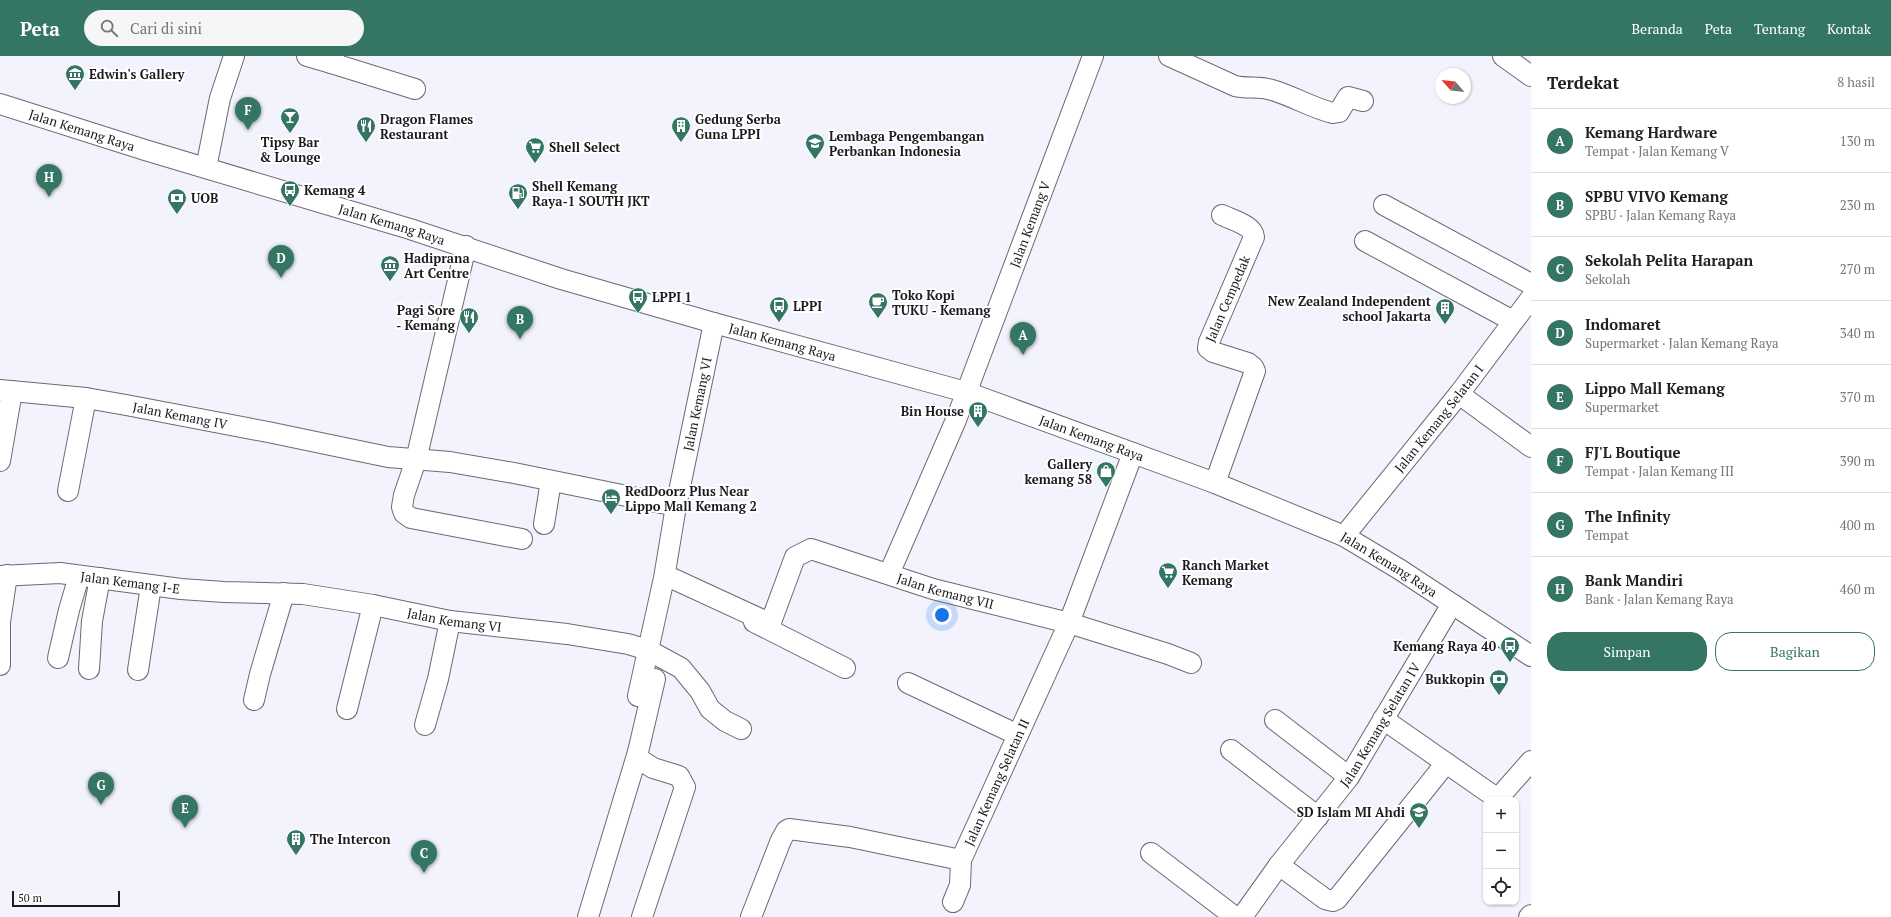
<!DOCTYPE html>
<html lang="id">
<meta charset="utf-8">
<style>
body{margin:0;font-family:"PT Serif",serif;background:#f6f6f6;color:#202124}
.controls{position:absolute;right:12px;bottom:12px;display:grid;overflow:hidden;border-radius:8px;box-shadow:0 1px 3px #0004}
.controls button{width:36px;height:36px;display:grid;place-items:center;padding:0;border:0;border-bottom:1px solid #e0e0e0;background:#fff;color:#202124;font:20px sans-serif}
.compass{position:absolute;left:1435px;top:12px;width:36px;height:36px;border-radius:50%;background:#fff;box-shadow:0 1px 3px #0004;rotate:297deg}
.scale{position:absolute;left:12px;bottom:10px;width:108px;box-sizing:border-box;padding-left:4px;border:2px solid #1b1b1f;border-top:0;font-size:11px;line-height:14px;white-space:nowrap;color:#1b1b1f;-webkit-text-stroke:3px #fff;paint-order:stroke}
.you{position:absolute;left:942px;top:559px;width:14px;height:14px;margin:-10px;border:3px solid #fff;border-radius:50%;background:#1a73e8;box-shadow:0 0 0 6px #1a73e833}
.badge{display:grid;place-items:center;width:26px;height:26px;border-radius:50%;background:#347563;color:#fff;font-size:13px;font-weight:700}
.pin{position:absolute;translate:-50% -33px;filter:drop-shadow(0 1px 2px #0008)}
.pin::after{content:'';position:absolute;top:21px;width:14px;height:12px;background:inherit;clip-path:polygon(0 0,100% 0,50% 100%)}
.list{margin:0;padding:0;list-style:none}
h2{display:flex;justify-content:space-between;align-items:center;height:52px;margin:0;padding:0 16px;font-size:17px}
h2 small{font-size:13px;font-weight:400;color:#757577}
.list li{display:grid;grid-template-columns:26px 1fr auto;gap:12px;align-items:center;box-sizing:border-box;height:64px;padding:0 16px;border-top:1px solid #e0e0e0}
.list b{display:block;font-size:15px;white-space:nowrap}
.list p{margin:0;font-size:13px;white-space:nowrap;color:#757577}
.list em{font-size:13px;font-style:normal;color:#757577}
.actions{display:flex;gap:8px;padding:12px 16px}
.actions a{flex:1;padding:9px 0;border:1px solid #347563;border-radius:16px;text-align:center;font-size:14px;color:#347563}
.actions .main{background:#347563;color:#fff}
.icon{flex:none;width:22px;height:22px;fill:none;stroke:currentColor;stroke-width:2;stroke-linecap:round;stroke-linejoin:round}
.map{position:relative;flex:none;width:1531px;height:861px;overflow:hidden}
header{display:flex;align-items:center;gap:24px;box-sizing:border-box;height:56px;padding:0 20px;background:#347563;color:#fff}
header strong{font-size:19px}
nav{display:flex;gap:22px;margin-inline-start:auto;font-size:14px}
.search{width:280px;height:36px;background:#f6f6f6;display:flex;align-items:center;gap:10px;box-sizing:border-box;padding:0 14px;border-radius:22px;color:#757577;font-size:15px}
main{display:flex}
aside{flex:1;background:#fff}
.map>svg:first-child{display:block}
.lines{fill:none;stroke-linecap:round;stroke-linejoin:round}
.minor-casing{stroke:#6a6a73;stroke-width:22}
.minor{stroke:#fff;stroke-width:20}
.labels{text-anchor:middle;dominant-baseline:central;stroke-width:4;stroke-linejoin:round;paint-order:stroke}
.poi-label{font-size:13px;font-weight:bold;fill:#1b1b1f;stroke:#fff;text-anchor:start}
.street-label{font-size:13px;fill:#1b1b1f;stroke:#fff}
</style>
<header>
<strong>Peta</strong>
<div class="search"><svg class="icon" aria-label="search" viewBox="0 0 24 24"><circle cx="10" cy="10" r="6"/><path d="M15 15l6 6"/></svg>Cari di sini</div>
<nav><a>Beranda</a><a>Peta</a><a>Tentang</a><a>Kontak</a></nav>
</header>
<main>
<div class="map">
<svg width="1531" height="861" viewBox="0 0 1531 861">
<rect width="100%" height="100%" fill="#f3f3fe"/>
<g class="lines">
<defs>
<g id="minor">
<polyline points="307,0 331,7 334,0"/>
<path d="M1169 0 1235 30C1247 33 1259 30 1272 34 1293 40 1312 52 1333 57L1339 56 1348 41 1363 45"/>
<polyline points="1503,0 1531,20"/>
<polyline points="331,7 415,33"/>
<path id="s1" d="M0 48 145 94 410 173 561 223 714 267 966 336 1215 427 1344 480 1399 513 1531 600"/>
<polyline points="206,112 220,42 234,0"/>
<polyline points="1384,149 1531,228"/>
<polyline points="1365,185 1513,265"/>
<polyline points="466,190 416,404 404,439 402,451 404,457 411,462 522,483"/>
<path id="s2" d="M0 334 86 342 126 349 268 376 388 401 450 406 514 417 676 450"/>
<polyline points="1459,338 1531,391"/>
<polyline points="0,405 12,335"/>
<path id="s3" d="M1215 427 1255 315 1253 311 1248 307 1213 296 1208 292 1209 286 1254 181C1253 169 1232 164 1222 159"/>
<polyline points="68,435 86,342"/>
<polyline points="544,468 551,425"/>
<path id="s4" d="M1344 480 1459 338 1531 242"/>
<path id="s5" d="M889 518 956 364 1093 0"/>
<path id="s6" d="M665 519 769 567 771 566 795 501 811 493 933 533 1069 567 1168 598 1191 607"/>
<path id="s7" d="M0 520 60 517 181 533 224 536 303 538 373 549 450 565 567 578 628 588 648 594 681 612 700 635 710 653 725 665 741 673"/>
<polyline points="754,566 845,612"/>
<polyline points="58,602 69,554 79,520"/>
<polyline points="0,609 0,566 7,519"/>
<polyline points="89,613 92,565 100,522"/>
<polyline points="138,614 151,530"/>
<polyline points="908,627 1018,679"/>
<path id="s8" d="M638 640 664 522 676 450 714 267"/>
<polyline points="254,644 260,618 284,537"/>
<polyline points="347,653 373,549"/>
<polyline points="1383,663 1495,741 1501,739 1531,705"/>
<polyline points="1275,664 1349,721"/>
<polyline points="425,669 438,623 450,565"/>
<polyline points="1231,694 1318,761"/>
<polyline points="1151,797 1235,861"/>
<polyline points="1279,809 1325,843 1333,845 1337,843 1446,707"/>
<path id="s9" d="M953 846 960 829 961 804 1069 567 1133 397"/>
<polyline points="588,861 638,696"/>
<polyline points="642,861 685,731 679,720 653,712 639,703 638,696 655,623"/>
<polyline points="751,861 781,784 786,775 789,773 850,781 961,804"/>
<path id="s10" d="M1242 861 1279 809 1349 721 1452 548"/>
<polyline points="1529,861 1531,859"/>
</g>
</defs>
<use href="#minor" class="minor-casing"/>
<use href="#minor" class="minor"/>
</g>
<defs>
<symbol id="museum-pin" viewBox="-11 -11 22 30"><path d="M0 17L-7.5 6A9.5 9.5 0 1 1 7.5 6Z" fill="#347563" stroke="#fff"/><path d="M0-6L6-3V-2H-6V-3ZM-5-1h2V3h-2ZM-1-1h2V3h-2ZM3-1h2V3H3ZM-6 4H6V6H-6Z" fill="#fff"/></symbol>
<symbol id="bar-pin" viewBox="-11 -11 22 30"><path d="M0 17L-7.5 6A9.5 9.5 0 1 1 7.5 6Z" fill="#347563" stroke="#fff"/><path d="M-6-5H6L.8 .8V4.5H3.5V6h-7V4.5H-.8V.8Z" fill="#fff"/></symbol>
<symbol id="restaurant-pin" viewBox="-11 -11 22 30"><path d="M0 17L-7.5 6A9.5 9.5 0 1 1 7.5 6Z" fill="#347563" stroke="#fff"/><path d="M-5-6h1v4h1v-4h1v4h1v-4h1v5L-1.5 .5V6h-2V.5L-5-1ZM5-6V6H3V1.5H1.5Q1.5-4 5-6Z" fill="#fff"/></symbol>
<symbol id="building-pin" viewBox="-11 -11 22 30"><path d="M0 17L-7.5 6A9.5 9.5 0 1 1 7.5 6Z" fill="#347563" stroke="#fff"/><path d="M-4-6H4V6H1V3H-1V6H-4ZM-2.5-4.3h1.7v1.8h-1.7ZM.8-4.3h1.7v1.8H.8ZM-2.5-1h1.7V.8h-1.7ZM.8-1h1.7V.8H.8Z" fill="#fff"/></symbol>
<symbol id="university-pin" viewBox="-11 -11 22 30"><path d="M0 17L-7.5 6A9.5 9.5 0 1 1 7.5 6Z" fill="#347563" stroke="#fff"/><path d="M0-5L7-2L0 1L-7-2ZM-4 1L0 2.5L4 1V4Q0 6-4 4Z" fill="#fff"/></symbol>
<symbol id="supermarket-pin" viewBox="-11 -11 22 30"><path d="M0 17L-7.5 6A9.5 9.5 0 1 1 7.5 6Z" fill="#347563" stroke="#fff"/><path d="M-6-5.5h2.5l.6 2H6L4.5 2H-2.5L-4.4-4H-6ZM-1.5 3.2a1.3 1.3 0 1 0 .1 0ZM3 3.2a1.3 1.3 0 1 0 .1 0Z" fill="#fff"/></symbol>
<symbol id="bus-pin" viewBox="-11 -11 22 30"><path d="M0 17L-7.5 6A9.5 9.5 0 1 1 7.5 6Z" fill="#347563" stroke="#fff"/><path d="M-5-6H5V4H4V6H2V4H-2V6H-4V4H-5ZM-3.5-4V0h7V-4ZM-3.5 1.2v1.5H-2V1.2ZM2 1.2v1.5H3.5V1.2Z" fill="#fff"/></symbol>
<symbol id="fuel-pin" viewBox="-11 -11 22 30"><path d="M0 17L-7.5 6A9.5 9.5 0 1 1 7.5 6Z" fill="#347563" stroke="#fff"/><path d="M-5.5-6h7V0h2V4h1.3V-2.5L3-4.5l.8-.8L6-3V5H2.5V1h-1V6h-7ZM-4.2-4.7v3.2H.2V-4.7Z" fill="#fff"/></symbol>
<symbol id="bank-pin" viewBox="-11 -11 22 30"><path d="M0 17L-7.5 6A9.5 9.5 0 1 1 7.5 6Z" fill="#347563" stroke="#fff"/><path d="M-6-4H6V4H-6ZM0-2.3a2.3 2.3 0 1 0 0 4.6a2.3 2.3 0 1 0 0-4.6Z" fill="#fff"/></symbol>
<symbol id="cafe-pin" viewBox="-11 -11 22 30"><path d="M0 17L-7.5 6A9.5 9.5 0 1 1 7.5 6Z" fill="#347563" stroke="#fff"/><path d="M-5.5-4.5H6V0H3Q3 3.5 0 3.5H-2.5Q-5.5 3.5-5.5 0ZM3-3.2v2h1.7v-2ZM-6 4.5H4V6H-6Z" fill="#fff"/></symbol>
<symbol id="shop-pin" viewBox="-11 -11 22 30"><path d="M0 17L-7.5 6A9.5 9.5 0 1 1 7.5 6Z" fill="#347563" stroke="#fff"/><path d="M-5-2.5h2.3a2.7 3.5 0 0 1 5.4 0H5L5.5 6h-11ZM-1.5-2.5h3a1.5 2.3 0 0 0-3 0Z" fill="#fff"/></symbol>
<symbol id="hotel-pin" viewBox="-11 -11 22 30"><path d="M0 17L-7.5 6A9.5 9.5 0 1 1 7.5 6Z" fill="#347563" stroke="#fff"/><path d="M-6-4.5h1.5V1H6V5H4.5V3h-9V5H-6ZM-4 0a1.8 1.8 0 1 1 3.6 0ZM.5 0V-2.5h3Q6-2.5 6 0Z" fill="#fff"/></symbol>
<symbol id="school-pin" viewBox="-11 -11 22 30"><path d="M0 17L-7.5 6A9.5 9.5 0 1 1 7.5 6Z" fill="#347563" stroke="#fff"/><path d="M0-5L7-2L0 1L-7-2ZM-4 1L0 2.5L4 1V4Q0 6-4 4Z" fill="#fff"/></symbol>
</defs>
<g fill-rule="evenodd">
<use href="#museum-pin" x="64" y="7" width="22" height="30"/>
<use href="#bar-pin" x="279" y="50" width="22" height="30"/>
<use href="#restaurant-pin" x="355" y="59" width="22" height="30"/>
<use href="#building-pin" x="670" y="59" width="22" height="30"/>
<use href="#university-pin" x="804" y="76" width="22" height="30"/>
<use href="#supermarket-pin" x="524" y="80" width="22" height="30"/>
<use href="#bus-pin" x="279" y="123" width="22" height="30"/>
<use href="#fuel-pin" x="507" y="126" width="22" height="30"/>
<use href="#bank-pin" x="166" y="131" width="22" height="30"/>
<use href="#museum-pin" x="379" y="198" width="22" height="30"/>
<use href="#bus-pin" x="627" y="230" width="22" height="30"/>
<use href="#cafe-pin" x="867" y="235" width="22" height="30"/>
<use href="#bus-pin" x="768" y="239" width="22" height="30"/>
<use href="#building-pin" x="1434" y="241" width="22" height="30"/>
<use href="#restaurant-pin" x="458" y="250" width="22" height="30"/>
<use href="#building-pin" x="967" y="344" width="22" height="30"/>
<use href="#shop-pin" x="1095" y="404" width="22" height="30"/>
<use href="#hotel-pin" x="600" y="431" width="22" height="30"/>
<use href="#supermarket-pin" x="1157" y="505" width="22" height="30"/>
<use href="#bus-pin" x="1499" y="579" width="22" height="30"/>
<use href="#bank-pin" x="1488" y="612" width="22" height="30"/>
<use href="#school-pin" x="1408" y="745" width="22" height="30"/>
<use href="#building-pin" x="285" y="772" width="22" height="30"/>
</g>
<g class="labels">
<g class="poi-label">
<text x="89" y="18">Edwin's Gallery</text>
<text x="380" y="63">Dragon Flames<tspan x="380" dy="15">Restaurant</tspan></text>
<text x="695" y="63">Gedung Serba<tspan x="695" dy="15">Guna LPPI</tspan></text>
<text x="829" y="80">Lembaga Pengembangan<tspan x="829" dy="15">Perbankan Indonesia</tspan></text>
<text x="290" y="86" text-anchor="middle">Tipsy Bar<tspan x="290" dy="15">&amp; Lounge</tspan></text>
<text x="549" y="91">Shell Select</text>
<text x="532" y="130">Shell Kemang<tspan x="532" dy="15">Raya-1 SOUTH JKT</tspan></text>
<text x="304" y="134">Kemang 4</text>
<text x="191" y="142">UOB</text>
<text x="404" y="202">Hadiprana<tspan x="404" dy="15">Art Centre</tspan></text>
<text x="892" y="239">Toko Kopi<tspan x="892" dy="15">TUKU - Kemang</tspan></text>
<text x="652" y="241">LPPI 1</text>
<text x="1431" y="245" text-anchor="end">New Zealand Independent<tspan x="1431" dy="15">school Jakarta</tspan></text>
<text x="793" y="250">LPPI</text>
<text x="455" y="254" text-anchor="end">Pagi Sore<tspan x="455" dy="15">- Kemang</tspan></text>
<text x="964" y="355" text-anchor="end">Bin House</text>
<text x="1092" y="408" text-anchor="end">Gallery<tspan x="1092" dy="15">kemang 58</tspan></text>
<text x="625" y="435">RedDoorz Plus Near<tspan x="625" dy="15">Lippo Mall Kemang 2</tspan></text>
<text x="1182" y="509">Ranch Market<tspan x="1182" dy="15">Kemang</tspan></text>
<text x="1496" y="590" text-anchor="end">Kemang Raya 40</text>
<text x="1485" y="623" text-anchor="end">Bukkopin</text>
<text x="1405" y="756" text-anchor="end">SD Islam MI Ahdi</text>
<text x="310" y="783">The Intercon</text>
</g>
<g class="street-label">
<text stroke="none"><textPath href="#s1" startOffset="86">Jalan Kemang Raya</textPath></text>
<text stroke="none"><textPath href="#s1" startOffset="410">Jalan Kemang Raya</textPath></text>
<text stroke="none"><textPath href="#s5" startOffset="377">Jalan Kemang V</textPath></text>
<text stroke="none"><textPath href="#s3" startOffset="226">Jalan Cempedak</textPath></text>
<text stroke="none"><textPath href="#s1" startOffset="818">Jalan Kemang Raya</textPath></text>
<text stroke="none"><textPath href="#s8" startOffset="298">Jalan Kemang VI</textPath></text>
<text stroke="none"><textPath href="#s2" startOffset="182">Jalan Kemang IV</textPath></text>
<text stroke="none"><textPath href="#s4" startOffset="151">Jalan Kemang Selatan I</textPath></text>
<text stroke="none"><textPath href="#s1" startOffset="1142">Jalan Kemang Raya</textPath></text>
<text stroke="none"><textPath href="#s1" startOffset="1466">Jalan Kemang Raya</textPath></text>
<text stroke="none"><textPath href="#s7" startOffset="131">Jalan Kemang I-E</textPath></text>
<text stroke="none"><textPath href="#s6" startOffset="345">Jalan Kemang VII</textPath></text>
<text stroke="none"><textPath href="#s7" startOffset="458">Jalan Kemang VI</textPath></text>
<text stroke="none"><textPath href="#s10" startOffset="237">Jalan Kemang Selatan IV</textPath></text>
<text stroke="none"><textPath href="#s9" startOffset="129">Jalan Kemang Selatan II</textPath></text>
</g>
</g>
</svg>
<div class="controls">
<button>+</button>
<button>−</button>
<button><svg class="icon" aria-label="locate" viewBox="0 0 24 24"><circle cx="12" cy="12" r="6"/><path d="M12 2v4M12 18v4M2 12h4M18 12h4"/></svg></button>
</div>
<svg class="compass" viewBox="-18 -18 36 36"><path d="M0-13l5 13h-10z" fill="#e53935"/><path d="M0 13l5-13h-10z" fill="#757577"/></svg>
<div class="scale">50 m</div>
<div class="you"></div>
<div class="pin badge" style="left:1023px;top:299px">A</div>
<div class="pin badge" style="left:520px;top:283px">B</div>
<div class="pin badge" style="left:424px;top:817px">C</div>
<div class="pin badge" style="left:281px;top:222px">D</div>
<div class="pin badge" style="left:185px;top:772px">E</div>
<div class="pin badge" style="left:248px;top:74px">F</div>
<div class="pin badge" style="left:101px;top:749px">G</div>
<div class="pin badge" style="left:49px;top:141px">H</div>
</div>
<aside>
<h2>Terdekat<small>8 hasil</small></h2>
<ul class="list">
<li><span class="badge">A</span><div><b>Kemang Hardware</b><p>Tempat · Jalan Kemang V</p></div><em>130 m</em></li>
<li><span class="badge">B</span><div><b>SPBU VIVO Kemang</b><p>SPBU · Jalan Kemang Raya</p></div><em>230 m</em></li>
<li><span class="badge">C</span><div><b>Sekolah Pelita Harapan</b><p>Sekolah</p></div><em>270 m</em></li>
<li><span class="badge">D</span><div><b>Indomaret</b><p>Supermarket · Jalan Kemang Raya</p></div><em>340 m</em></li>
<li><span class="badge">E</span><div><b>Lippo Mall Kemang</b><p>Supermarket</p></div><em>370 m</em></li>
<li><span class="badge">F</span><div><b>FJ'L Boutique</b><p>Tempat · Jalan Kemang III</p></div><em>390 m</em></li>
<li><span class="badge">G</span><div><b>The Infinity</b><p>Tempat</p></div><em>400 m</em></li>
<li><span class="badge">H</span><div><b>Bank Mandiri</b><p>Bank · Jalan Kemang Raya</p></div><em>460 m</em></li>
</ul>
<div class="actions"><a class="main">Simpan</a><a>Bagikan</a></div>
</aside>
</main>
